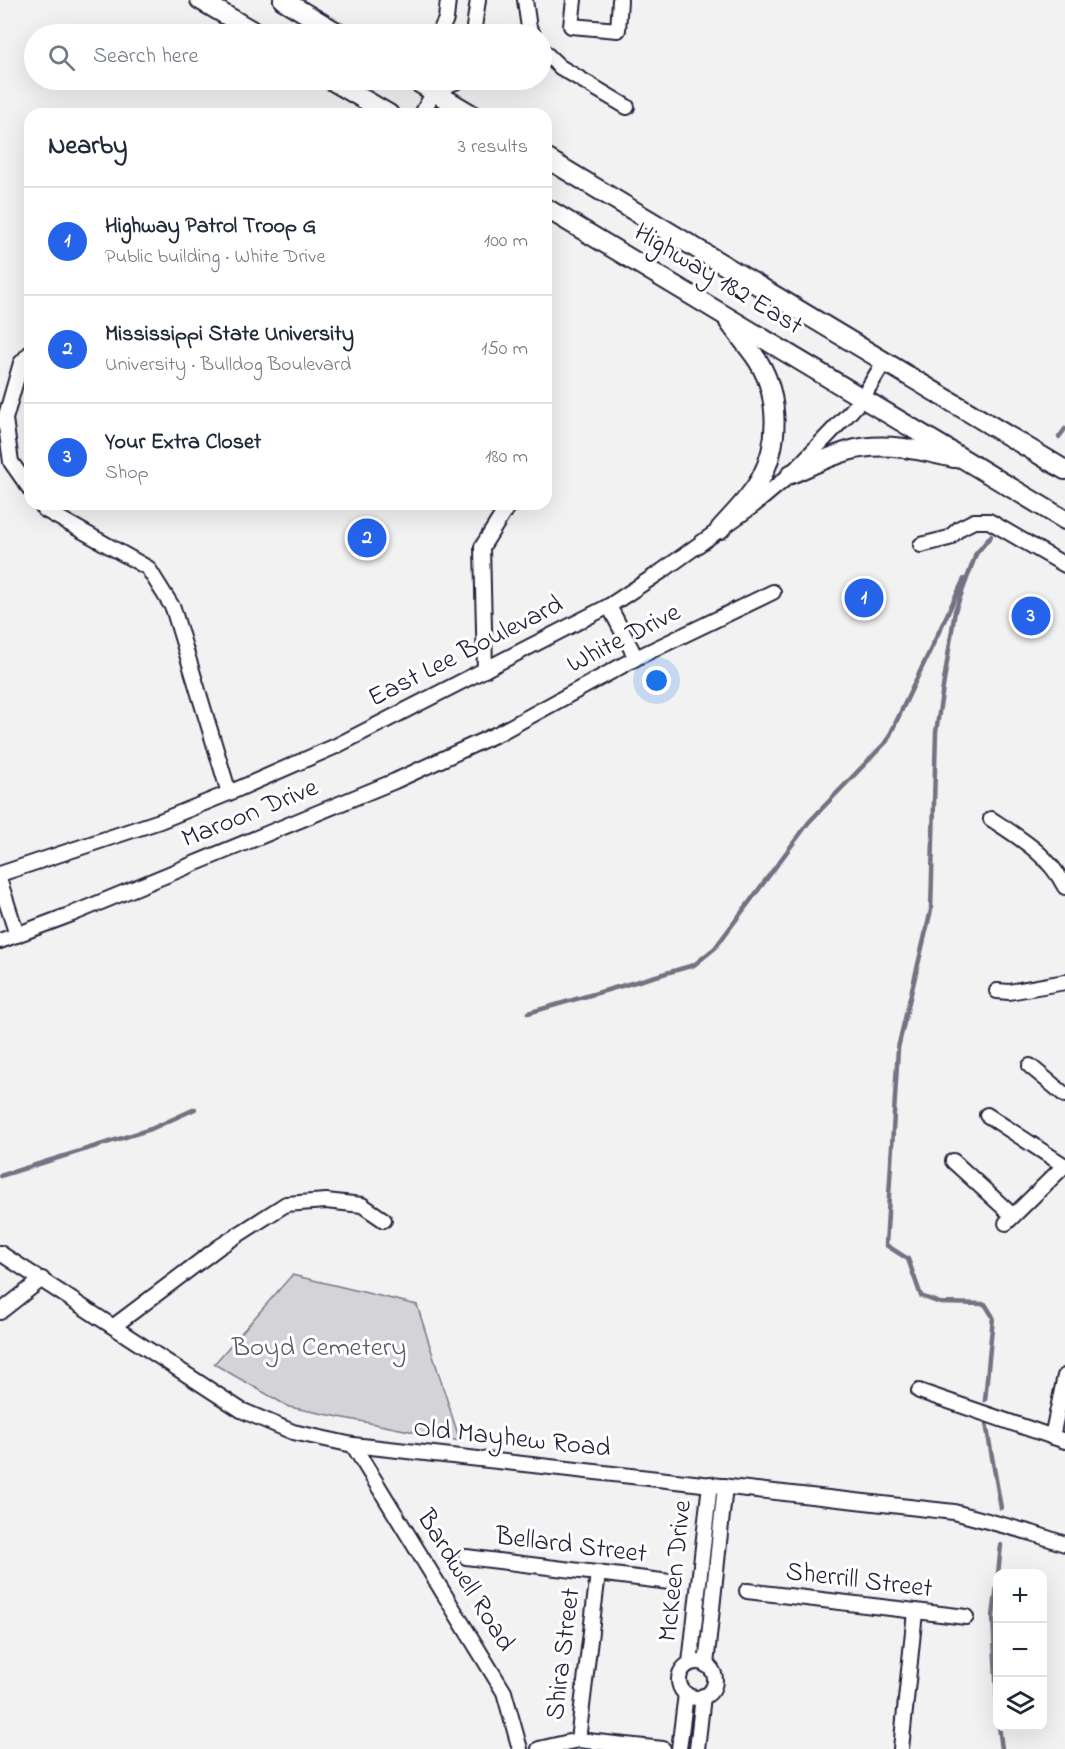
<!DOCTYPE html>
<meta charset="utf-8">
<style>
body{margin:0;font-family:"Indie Flower",sans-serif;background:#f6f6f7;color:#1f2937}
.controls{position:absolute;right:18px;bottom:18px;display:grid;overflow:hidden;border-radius:12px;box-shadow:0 6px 24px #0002}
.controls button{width:54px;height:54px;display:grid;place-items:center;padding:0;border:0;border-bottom:2px solid #e0e1e3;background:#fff;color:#1f2937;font:30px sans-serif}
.you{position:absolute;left:657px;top:681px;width:21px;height:21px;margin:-15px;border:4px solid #fff;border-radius:50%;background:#1a73e8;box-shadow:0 0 0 9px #1a73e833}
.badge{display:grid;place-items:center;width:39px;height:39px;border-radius:50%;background:#2563eb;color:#fff;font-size:20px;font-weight:700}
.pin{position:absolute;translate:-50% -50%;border:3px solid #fff;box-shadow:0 2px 6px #0006}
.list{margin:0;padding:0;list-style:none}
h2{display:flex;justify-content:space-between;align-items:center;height:78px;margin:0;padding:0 24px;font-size:26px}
h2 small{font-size:20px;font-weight:400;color:#747a83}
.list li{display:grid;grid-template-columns:39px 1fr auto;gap:18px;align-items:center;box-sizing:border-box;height:108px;padding:0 24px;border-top:2px solid #e0e1e3}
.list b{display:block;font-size:22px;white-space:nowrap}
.list p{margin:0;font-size:20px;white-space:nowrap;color:#747a83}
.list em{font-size:20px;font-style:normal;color:#747a83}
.icon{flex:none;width:33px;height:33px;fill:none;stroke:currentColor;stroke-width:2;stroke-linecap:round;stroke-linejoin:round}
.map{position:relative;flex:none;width:1065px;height:1749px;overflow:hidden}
.search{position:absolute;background:#fff;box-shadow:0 6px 24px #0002;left:24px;top:24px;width:528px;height:66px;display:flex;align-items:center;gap:15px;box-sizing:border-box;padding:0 21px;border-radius:33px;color:#747a83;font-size:22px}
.panel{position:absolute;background:#fff;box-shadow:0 6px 24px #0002;left:24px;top:108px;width:528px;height:402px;border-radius:18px}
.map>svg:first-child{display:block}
.green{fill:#d3d3d8;stroke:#7a7a8a;stroke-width:1.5}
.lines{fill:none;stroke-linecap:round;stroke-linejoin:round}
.stream{stroke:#727282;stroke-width:4.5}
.minor-casing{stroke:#22223b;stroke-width:18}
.major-casing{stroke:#22223b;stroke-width:22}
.minor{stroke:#fff;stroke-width:14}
.major{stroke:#fff;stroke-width:18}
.labels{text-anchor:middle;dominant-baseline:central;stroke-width:6;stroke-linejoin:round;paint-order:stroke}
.street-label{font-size:27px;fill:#22223b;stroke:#fff}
.park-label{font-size:27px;fill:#57576a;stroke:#fff}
</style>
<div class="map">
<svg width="1065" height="1749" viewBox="0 0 1065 1749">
<rect width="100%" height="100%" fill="#f2f2f3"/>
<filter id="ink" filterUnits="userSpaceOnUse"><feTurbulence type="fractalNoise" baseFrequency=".0167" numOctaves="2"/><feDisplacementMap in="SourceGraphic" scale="12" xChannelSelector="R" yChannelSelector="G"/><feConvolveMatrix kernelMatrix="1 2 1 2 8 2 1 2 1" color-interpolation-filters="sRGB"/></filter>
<g filter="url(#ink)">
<polygon class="green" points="292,1275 417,1305 460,1441 289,1407 214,1364"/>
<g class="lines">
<g class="stream">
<polyline points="1059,437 1065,429"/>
<polyline points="976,554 955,611 936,732 931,910 898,1048 886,1245 908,1259 921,1296 940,1303 985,1304 993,1317 985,1400"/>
<polyline points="975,555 991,536"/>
<polyline points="528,1013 694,965 715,948 809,822 887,741 964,579"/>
<polyline points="0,1176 151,1129 195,1109"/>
<polyline points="986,1423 1001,1508"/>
<polyline points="998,1574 1001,1545"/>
<polyline points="998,1577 993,1617 998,1719"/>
<polyline points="999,1726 1002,1749"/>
</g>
<defs>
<g id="minor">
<polyline points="525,0 529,28 533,34"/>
<polyline points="574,0 571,26 618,30 620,0"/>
<polyline points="439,34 446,19 448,0"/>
<polyline points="473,34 478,0"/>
<polyline points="542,50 560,67 627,107"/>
<polyline points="434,91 460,80"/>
<polyline points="422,114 434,91 431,80"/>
<polyline points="30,353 21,363 5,419 11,462 30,489"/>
<polyline points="41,504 45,510 148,568 173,608 229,793"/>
<polyline points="921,545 949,538 960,528 974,521 989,521 1065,565"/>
<polyline points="609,606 636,658"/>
<polyline points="485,670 482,547 509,504"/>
<path d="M991 819C1020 838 1049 855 1065 887"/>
<polyline points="0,874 160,821 229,793 336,746 609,606 662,571 754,505 791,474 852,410 863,397 884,362"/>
<polyline points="0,882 17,935"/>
<polyline points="0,941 72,914 395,781 499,733 636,658 773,592"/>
<polyline points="997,991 1009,992 1065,982"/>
<polyline points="1030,1066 1065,1095"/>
<polyline points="987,1115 1065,1166"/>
<polyline points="953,1161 1013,1216"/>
<polyline points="1006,1223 1065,1165"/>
<polyline points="0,1253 241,1410 293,1432 353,1445 954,1512 1032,1533 1065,1544"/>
<polyline points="0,1312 42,1279"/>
<polyline points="114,1326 219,1247 286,1204 326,1201 362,1205 384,1220"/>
<polyline points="919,1391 1065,1441"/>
<polyline points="1052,1437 1065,1376"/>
<polyline points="353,1445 504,1692 520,1749"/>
<polyline points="466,1557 670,1582"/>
<polyline points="747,1591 966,1617"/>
<circle cx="697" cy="1680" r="18"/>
<polyline points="690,1663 710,1484"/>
<polyline points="706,1665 725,1486"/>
<polyline points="578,1740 598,1573"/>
<polyline points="539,1749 578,1740 663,1749"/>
<polyline points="679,1749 686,1694"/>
<polyline points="697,1749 703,1696"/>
<polyline points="901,1749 915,1612"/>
</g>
<g id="major">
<polyline points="200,0 258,34"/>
<polyline points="283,0 340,34"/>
<polyline points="331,80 389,114"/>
<polyline points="414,80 471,114"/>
<polyline points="546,158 1065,470"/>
<polyline points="546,208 1065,520"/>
<path d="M791 474C810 466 828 457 848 451 882 441 921 450 954 458"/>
<path d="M720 529C734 513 751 497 761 478 781 441 779 389 754 355 746 344 737 333 729 322"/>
</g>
</defs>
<use href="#minor" class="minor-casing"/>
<use href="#major" class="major-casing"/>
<use href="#minor" class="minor"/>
<use href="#major" class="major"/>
</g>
</g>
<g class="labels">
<g class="street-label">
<text transform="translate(718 280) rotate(31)">Highway 182 East</text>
<text transform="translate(624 639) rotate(-27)">White Drive</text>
<text transform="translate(466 652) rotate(-27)">East Lee Boulevard</text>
<text transform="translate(250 814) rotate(-22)">Maroon Drive</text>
<text transform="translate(512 1439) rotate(6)">Old Mayhew Road</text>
<text transform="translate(571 1546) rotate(7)">Bellard Street</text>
<text transform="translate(676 1571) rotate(-84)">McKeen Drive</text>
<text transform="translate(465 1581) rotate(58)">Bardwell Road</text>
<text transform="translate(859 1581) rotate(7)">Sherrill Street</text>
<text transform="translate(564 1654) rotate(-83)">Shira Street</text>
</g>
<g class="park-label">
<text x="319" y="1348">Boyd Cemetery</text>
</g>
</g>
</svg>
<div class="controls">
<button>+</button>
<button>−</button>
<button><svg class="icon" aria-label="layers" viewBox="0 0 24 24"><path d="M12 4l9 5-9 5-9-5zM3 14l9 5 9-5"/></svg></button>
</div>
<div class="you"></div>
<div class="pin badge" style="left:864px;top:598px">1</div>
<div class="pin badge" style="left:367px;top:538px">2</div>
<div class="pin badge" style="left:1031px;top:616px">3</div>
<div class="search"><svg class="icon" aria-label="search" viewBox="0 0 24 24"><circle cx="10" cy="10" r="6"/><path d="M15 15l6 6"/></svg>Search here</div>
<section class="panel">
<h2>Nearby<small>3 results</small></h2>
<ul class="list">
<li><span class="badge">1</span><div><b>Highway Patrol Troop G</b><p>Public building · White Drive</p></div><em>100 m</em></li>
<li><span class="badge">2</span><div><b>Mississippi State University</b><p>University · Bulldog Boulevard</p></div><em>150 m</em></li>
<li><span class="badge">3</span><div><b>Your Extra Closet</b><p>Shop</p></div><em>180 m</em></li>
</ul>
</section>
</div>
